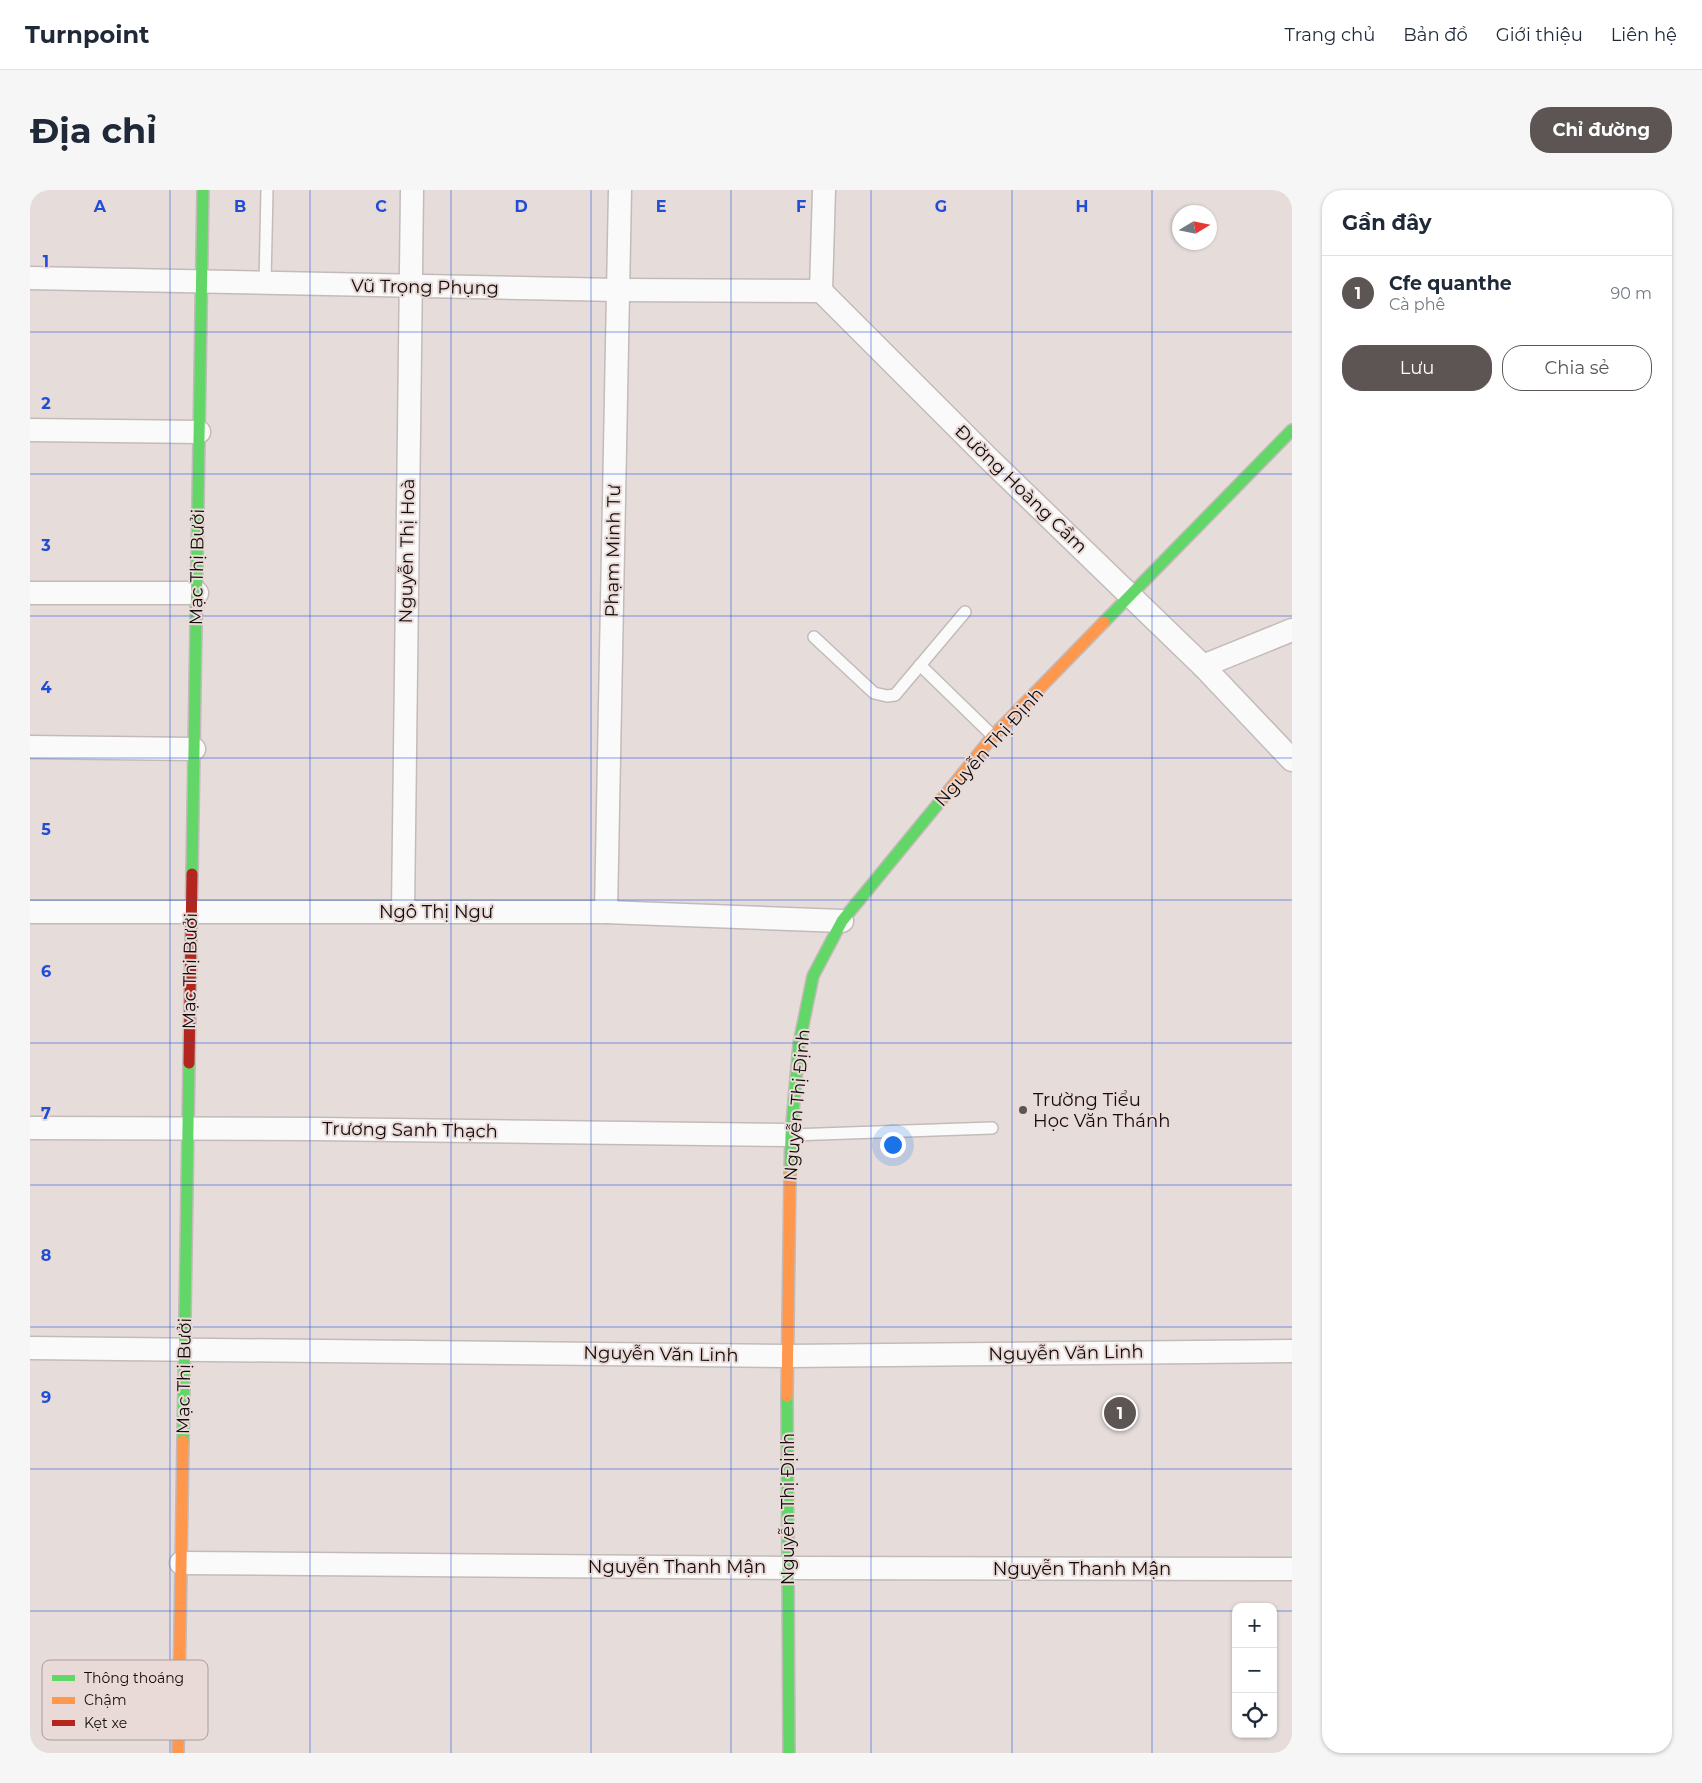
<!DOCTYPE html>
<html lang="vi">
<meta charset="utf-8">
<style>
body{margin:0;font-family:Montserrat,sans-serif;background:#f6f6f7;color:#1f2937}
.controls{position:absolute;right:15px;bottom:15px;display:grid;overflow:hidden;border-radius:10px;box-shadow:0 1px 4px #0004}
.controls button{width:45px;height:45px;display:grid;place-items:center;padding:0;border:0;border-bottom:1px solid #e0e1e3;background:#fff;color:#1f2937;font:25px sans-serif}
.compass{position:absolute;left:1142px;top:15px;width:45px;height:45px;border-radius:50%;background:#fff;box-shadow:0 1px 4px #0004;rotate:80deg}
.you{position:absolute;left:862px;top:954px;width:18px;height:18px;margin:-12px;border:4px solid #fff;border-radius:50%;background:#1a73e8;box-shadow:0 0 0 8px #1a73e833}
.badge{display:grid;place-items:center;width:32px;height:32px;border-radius:50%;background:#5c5554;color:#fff;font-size:16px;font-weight:700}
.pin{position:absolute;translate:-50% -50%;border:2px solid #fff;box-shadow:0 1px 5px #0006}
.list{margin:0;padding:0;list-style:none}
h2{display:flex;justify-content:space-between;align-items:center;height:65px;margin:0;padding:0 20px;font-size:21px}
h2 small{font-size:16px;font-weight:400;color:#747a83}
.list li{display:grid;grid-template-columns:32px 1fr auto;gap:15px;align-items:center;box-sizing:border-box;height:75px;padding:0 20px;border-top:1px solid #e0e1e3}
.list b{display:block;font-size:19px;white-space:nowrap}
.list p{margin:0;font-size:16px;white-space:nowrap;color:#747a83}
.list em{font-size:16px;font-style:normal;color:#747a83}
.actions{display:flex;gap:10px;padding:15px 20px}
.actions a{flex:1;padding:11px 0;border:1px solid #5c5554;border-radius:20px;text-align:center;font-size:18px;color:#5c5554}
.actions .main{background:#5c5554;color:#fff}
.icon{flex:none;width:28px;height:28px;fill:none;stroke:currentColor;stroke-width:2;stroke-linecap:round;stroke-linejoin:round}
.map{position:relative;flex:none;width:1262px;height:1563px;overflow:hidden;border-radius:20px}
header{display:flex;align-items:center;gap:30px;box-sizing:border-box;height:70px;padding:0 25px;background:#fff;border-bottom:1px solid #e0e1e3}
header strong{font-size:24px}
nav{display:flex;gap:28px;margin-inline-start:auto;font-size:18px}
.intro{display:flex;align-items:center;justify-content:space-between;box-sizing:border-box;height:120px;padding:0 30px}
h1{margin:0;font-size:35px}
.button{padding:12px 22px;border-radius:20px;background:#5c5554;color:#fff;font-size:18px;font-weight:700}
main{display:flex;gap:30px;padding:0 30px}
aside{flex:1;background:#fff;border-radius:20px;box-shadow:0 1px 4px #0004}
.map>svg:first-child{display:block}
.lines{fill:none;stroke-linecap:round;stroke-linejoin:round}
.lane-casing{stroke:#c2bbba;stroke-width:14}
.street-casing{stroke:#c2bbba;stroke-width:25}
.fast-casing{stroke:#c2bbba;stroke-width:14}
.slow-casing{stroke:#c2bbba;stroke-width:14}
.jam-casing{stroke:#c2bbba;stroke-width:14}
.lane{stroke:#fbfafa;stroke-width:11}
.street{stroke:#fbfafa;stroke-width:22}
.fast{stroke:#63d668;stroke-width:11}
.slow{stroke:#ff974d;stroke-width:11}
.jam{stroke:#b3261e;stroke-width:11}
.grid{fill:none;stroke:#1d4ed8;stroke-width:1;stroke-opacity:0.55}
.poi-dot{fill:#5c5554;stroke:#eadad7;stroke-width:2}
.labels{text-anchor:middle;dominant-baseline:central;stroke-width:4;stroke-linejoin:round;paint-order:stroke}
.street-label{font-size:18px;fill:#110c0b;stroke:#eadad7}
.poi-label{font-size:18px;fill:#110c0b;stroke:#eadad7;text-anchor:start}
.key{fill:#eadad7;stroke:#a99c9a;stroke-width:1}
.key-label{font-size:14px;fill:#110c0b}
.grid-label{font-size:16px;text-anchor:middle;font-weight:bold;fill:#1d4ed8;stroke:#eadad7;stroke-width:4;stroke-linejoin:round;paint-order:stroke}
</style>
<header>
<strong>Turnpoint</strong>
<nav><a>Trang chủ</a><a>Bản đồ</a><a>Giới thiệu</a><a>Liên hệ</a></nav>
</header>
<div class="intro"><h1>Địa chỉ</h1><a class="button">Chỉ đường</a></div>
<main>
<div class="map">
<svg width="1262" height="1563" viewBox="0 0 1262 1563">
<rect width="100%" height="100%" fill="#e6dddb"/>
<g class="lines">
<defs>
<g id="lane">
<polyline points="235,93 237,0"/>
<polyline points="784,447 844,503 857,506 865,505 935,422"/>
<polyline points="890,475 963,546"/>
<polyline points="761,945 962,938"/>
</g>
<g id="street">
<polyline points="794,0 791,101 957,267 1173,476 1262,570"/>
<polyline points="0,88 588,100 791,101"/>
<polyline points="0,240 169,242"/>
<polyline points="0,403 167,403"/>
<polyline points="1173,476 1262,440"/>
<polyline points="0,557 164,559"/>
<polyline points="0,722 576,722 812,731"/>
<polyline points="373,722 382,0"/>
<polyline points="576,722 590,0"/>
<polyline points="0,938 286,939 761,945"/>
<polyline points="0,1158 757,1166 1262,1161"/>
<polyline points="151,1373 758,1378 1262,1379"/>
</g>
<g id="fast">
<polyline points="1074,432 1262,240"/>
<polyline points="162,684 173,0"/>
<polyline points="760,984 761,945 769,854 783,786 812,731 912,609"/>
<polyline points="757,1206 759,1563"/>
<polyline points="153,1251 159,873"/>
</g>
<g id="slow">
<polyline points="912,609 963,546 1074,432"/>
<polyline points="757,1206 760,984"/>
<polyline points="148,1563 153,1251"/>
</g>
<polyline id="jam" points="159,873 162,684"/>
</defs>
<use href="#lane" class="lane-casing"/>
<use href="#street" class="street-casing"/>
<use href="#fast" class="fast-casing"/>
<use href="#slow" class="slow-casing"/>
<use href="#jam" class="jam-casing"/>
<use href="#lane" class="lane"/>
<use href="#street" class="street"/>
<use href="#fast" class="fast"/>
<use href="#slow" class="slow"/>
<use href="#jam" class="jam"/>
</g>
<path class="grid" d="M140 0V1563M280 0V1563M421 0V1563M561 0V1563M701 0V1563M841 0V1563M982 0V1563M1122 0V1563M0 142H1262M0 284H1262M0 426H1262M0 568H1262M0 710H1262M0 853H1262M0 995H1262M0 1137H1262M0 1279H1262M0 1421H1206M1243 1421H1262"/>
<circle class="poi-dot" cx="993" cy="920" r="5"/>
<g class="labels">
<g class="street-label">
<text transform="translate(395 97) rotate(1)">Vũ Trọng Phụng</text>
<text transform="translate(991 299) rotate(44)">Đường Hoàng Cầm</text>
<text transform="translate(377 361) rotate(-89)">Nguyễn Thị Hoà</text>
<text transform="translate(583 361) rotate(-89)">Phạm Minh Tư</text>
<text transform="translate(167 377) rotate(-89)">Mạc Thị Bưởi</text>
<text transform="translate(959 557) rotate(-48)">Nguyễn Thị Định</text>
<text x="406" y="722">Ngô Thị Ngư</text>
<text transform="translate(160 781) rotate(-89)">Mạc Thị Bưởi</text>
<text transform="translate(767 915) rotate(-85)">Nguyễn Thị Định</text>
<text transform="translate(380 940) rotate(1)">Trương Sanh Thạch</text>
<text transform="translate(1036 1163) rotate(-1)">Nguyễn Văn Linh</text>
<text transform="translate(631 1164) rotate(1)">Nguyễn Văn Linh</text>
<text transform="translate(154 1186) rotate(-89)">Mạc Thị Bưởi</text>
<text transform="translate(758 1319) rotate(-90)">Nguyễn Thị Định</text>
<text x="647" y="1377">Nguyễn Thanh Mận</text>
<text x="1052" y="1379">Nguyễn Thanh Mận</text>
</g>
<g class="poi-label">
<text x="1003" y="910">Trường Tiểu<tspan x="1003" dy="21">Học Văn Thánh</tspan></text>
</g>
</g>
<rect x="12" y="1470" width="166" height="80" rx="8" class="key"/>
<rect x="22" y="1485" width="23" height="6" fill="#63d668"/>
<rect x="22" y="1507" width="23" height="7" fill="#ff974d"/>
<rect x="22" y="1530" width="23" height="6" fill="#b3261e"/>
<g class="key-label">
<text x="54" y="1493">Thông thoáng</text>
<text x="54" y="1515">Chậm</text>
<text x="54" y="1538">Kẹt xe</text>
</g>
<g class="grid-label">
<text x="70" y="22">A</text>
<text x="210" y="22">B</text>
<text x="351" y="22">C</text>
<text x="491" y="22">D</text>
<text x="631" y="22">E</text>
<text x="771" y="22">F</text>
<text x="911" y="22">G</text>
<text x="1052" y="22">H</text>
<text x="16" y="77">1</text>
<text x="16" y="219">2</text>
<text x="16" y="361">3</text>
<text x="16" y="503">4</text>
<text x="16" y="645">5</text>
<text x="16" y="787">6</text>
<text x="16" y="929">7</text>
<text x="16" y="1071">8</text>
<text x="16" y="1213">9</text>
</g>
</svg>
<div class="controls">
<button>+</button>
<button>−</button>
<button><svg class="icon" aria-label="locate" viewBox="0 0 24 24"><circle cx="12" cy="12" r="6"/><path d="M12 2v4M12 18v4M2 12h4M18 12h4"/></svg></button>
</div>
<svg class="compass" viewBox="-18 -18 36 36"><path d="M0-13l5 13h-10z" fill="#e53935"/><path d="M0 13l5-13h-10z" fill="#747a83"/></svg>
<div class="you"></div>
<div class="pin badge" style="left:1090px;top:1223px">1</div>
</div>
<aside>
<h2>Gần đây<small></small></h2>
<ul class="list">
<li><span class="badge">1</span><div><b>Cfe quanthe</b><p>Cà phê</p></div><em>90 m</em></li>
</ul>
<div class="actions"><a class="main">Lưu</a><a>Chia sẻ</a></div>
</aside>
</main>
